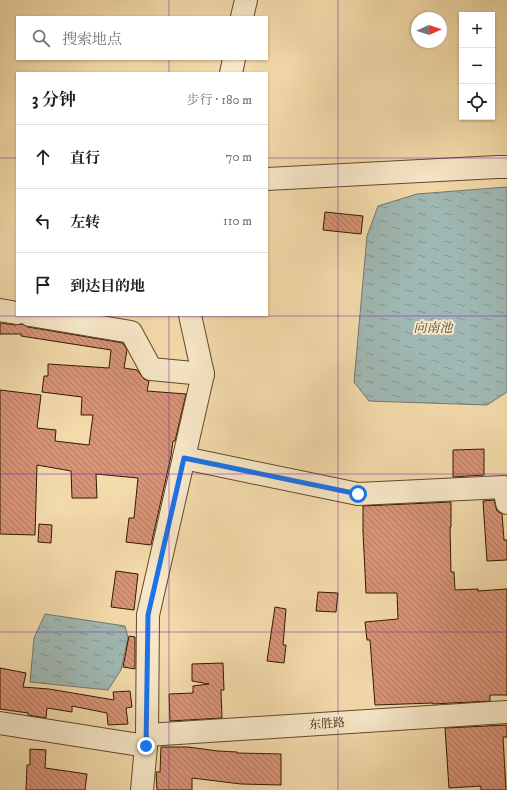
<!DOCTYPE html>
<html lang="zh">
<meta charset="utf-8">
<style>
body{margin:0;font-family:"IM FELL DW Pica","Noto Serif SC",serif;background:#f2f2f2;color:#202124}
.controls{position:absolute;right:12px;top:12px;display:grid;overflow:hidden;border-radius:0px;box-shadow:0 1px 3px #0004}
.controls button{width:36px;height:36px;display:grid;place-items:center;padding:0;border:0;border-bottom:1px solid #e0e0e0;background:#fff;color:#202124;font:20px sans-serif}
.compass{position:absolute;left:411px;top:12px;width:36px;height:36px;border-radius:50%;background:#fff;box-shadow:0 1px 3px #0004;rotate:87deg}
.stop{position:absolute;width:12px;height:12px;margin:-9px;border:3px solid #1a73e8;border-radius:50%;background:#fff}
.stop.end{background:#1a73e8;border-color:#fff;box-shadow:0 1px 4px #0008}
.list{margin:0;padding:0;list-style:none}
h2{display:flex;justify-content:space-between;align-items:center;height:52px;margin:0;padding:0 16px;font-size:17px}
h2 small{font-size:13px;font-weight:400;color:#757577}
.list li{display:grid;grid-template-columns:26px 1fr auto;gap:12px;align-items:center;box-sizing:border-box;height:64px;padding:0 16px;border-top:1px solid #e0e0e0}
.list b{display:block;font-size:15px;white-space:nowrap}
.list em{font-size:13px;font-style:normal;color:#757577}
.icon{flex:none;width:22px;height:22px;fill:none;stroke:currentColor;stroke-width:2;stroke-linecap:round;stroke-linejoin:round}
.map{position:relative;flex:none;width:507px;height:790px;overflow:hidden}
.search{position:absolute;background:#fff;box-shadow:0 1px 3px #0004;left:16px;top:16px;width:252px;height:44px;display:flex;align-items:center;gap:10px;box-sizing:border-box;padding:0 14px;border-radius:0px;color:#757577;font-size:15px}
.panel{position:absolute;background:#fff;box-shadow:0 1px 3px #0004;left:16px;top:72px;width:252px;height:244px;border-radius:0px}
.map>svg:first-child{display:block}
.water{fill:url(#water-ripples);stroke:#74786b}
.building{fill:url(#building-back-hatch);stroke:#331900}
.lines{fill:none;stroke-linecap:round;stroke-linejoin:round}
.minor-casing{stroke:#63492a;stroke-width:24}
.minor{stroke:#f7e7c8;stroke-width:22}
.route{stroke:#1a73e8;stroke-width:5}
.grid{fill:none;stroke:#7b2cbf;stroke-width:1;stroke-opacity:0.55}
.labels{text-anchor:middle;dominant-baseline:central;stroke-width:4;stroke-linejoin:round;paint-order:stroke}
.street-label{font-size:12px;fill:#331900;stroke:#f7e7c8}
.water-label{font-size:13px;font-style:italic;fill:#534936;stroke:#f7e7c8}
</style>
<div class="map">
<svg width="507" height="790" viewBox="0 0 507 790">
<defs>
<pattern id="water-ripples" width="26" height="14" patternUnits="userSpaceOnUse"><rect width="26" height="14" fill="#9fb8b3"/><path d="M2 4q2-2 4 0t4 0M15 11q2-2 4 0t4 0" fill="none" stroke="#82958f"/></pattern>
<pattern id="building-back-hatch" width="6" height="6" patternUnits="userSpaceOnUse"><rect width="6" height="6" fill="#d99376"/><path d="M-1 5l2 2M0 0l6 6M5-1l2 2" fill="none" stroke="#b1775e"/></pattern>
</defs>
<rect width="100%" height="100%" fill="#f3daaa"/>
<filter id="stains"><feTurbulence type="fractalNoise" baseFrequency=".005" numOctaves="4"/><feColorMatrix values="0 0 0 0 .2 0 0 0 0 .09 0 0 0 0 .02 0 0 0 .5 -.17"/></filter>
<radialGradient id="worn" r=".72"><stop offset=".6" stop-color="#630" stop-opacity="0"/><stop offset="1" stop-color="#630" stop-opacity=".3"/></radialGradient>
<g class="water">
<polygon points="507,187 507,392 487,405 369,401 354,382 367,236 378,206 417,194"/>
<polygon points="45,614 125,626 128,638 121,670 108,690 30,682 34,638"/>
</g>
<g class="building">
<polygon points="325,212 363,216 361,234 323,230"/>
<polygon points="0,323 15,325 22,324 28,327 123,343 127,350 124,368 137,370 144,379 149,381 147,391 186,394 175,441 173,441 171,456 151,545 126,542 129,518 134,518 138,478 96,474 97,498 72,498 71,471 37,465 35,535 0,534 0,390 41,395 37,428 56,430 55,441 89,445 93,415 81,415 82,397 42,392 44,376 48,376 48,364 109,368 111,350 21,336 21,334 0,334"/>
<polygon points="484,449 484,475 453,477 453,450"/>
<polygon points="494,500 497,511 502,514 504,540 507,540 507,560 487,561 483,501"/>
<polygon points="451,502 451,527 450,527 451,572 454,572 455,590 478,589 478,591 507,589 507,695 490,695 490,701 433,704 433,703 375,705 370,640 367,640 365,622 398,619 397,593 366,593 363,532 363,506"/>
<polygon points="39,524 52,525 51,543 38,542"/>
<polygon points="116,571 138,574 134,610 111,607"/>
<polygon points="318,592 338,593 336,612 316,611"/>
<polygon points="275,607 286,609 283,645 286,645 284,663 267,661"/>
<polygon points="129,636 135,637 135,669 123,667"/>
<polygon points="223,663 224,690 221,690 222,718 170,721 169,694 193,693 193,686 209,684 192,681 192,664"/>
<polygon points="0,668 26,673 23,687 49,689 114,700 113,692 130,691 132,707 126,708 128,724 108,725 107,713 72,706 72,712 47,708 46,718 28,715 28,713 0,709"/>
<polygon points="507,725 507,737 503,737 506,790 481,790 481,786 449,788 445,728"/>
<polygon points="161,747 188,747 218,751 237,752 237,753 281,754 281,785 241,784 192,778 192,790 157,790 156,772 160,772"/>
<polygon points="30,749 46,750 45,768 87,774 85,790 26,790 27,765 30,765"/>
</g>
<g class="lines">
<defs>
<g id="minor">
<polyline points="242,17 246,0"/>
<polyline points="231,73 234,59"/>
<polyline points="267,179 497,167 507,167"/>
<polyline points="0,310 17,313"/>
<polyline points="30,315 131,332 151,369 203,374"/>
<polyline points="184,458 358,494 504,487 507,503"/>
<polyline points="0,723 146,746"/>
<polyline points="147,735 507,712"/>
<polyline points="142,790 147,735 148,615 203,374 190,315"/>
</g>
</defs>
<use href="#minor" class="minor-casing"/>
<use href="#minor" class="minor"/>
</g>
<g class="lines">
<polyline class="route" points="146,746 148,615 184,458 358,494"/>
</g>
<path class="grid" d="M169 0V17M338 0V790M169 59V73M0 158H17M267 158H507M169 315V790M0 316H507M0 474H507M0 632H507"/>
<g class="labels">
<g class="street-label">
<text transform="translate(327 724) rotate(-4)">东胜路</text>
</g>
<g class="water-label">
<text x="433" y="328">向南池</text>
</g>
</g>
<rect width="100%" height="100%" filter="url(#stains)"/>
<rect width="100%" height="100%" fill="url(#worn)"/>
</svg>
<div class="controls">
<button>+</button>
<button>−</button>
<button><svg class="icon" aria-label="locate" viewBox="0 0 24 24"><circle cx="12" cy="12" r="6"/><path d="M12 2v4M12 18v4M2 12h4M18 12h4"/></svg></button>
</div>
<svg class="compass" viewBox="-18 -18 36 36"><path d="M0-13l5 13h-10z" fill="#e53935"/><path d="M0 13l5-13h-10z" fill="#757577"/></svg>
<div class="stop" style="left:358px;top:494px"></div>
<div class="stop end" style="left:146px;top:746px"></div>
<div class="search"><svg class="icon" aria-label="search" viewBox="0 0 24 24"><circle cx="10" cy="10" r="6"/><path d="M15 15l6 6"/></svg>搜索地点</div>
<section class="panel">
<h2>3 分钟<small>步行 · 180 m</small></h2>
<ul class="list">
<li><svg class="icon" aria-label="ahead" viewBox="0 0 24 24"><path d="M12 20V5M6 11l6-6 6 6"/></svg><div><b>直行</b></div><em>70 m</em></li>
<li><svg class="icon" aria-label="left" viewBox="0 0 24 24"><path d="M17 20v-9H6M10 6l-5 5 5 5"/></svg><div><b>左转</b></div><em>110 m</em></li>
<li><svg class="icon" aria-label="arrive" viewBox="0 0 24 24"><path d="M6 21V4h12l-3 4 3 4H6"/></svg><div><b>到达目的地</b></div></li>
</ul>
</section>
</div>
